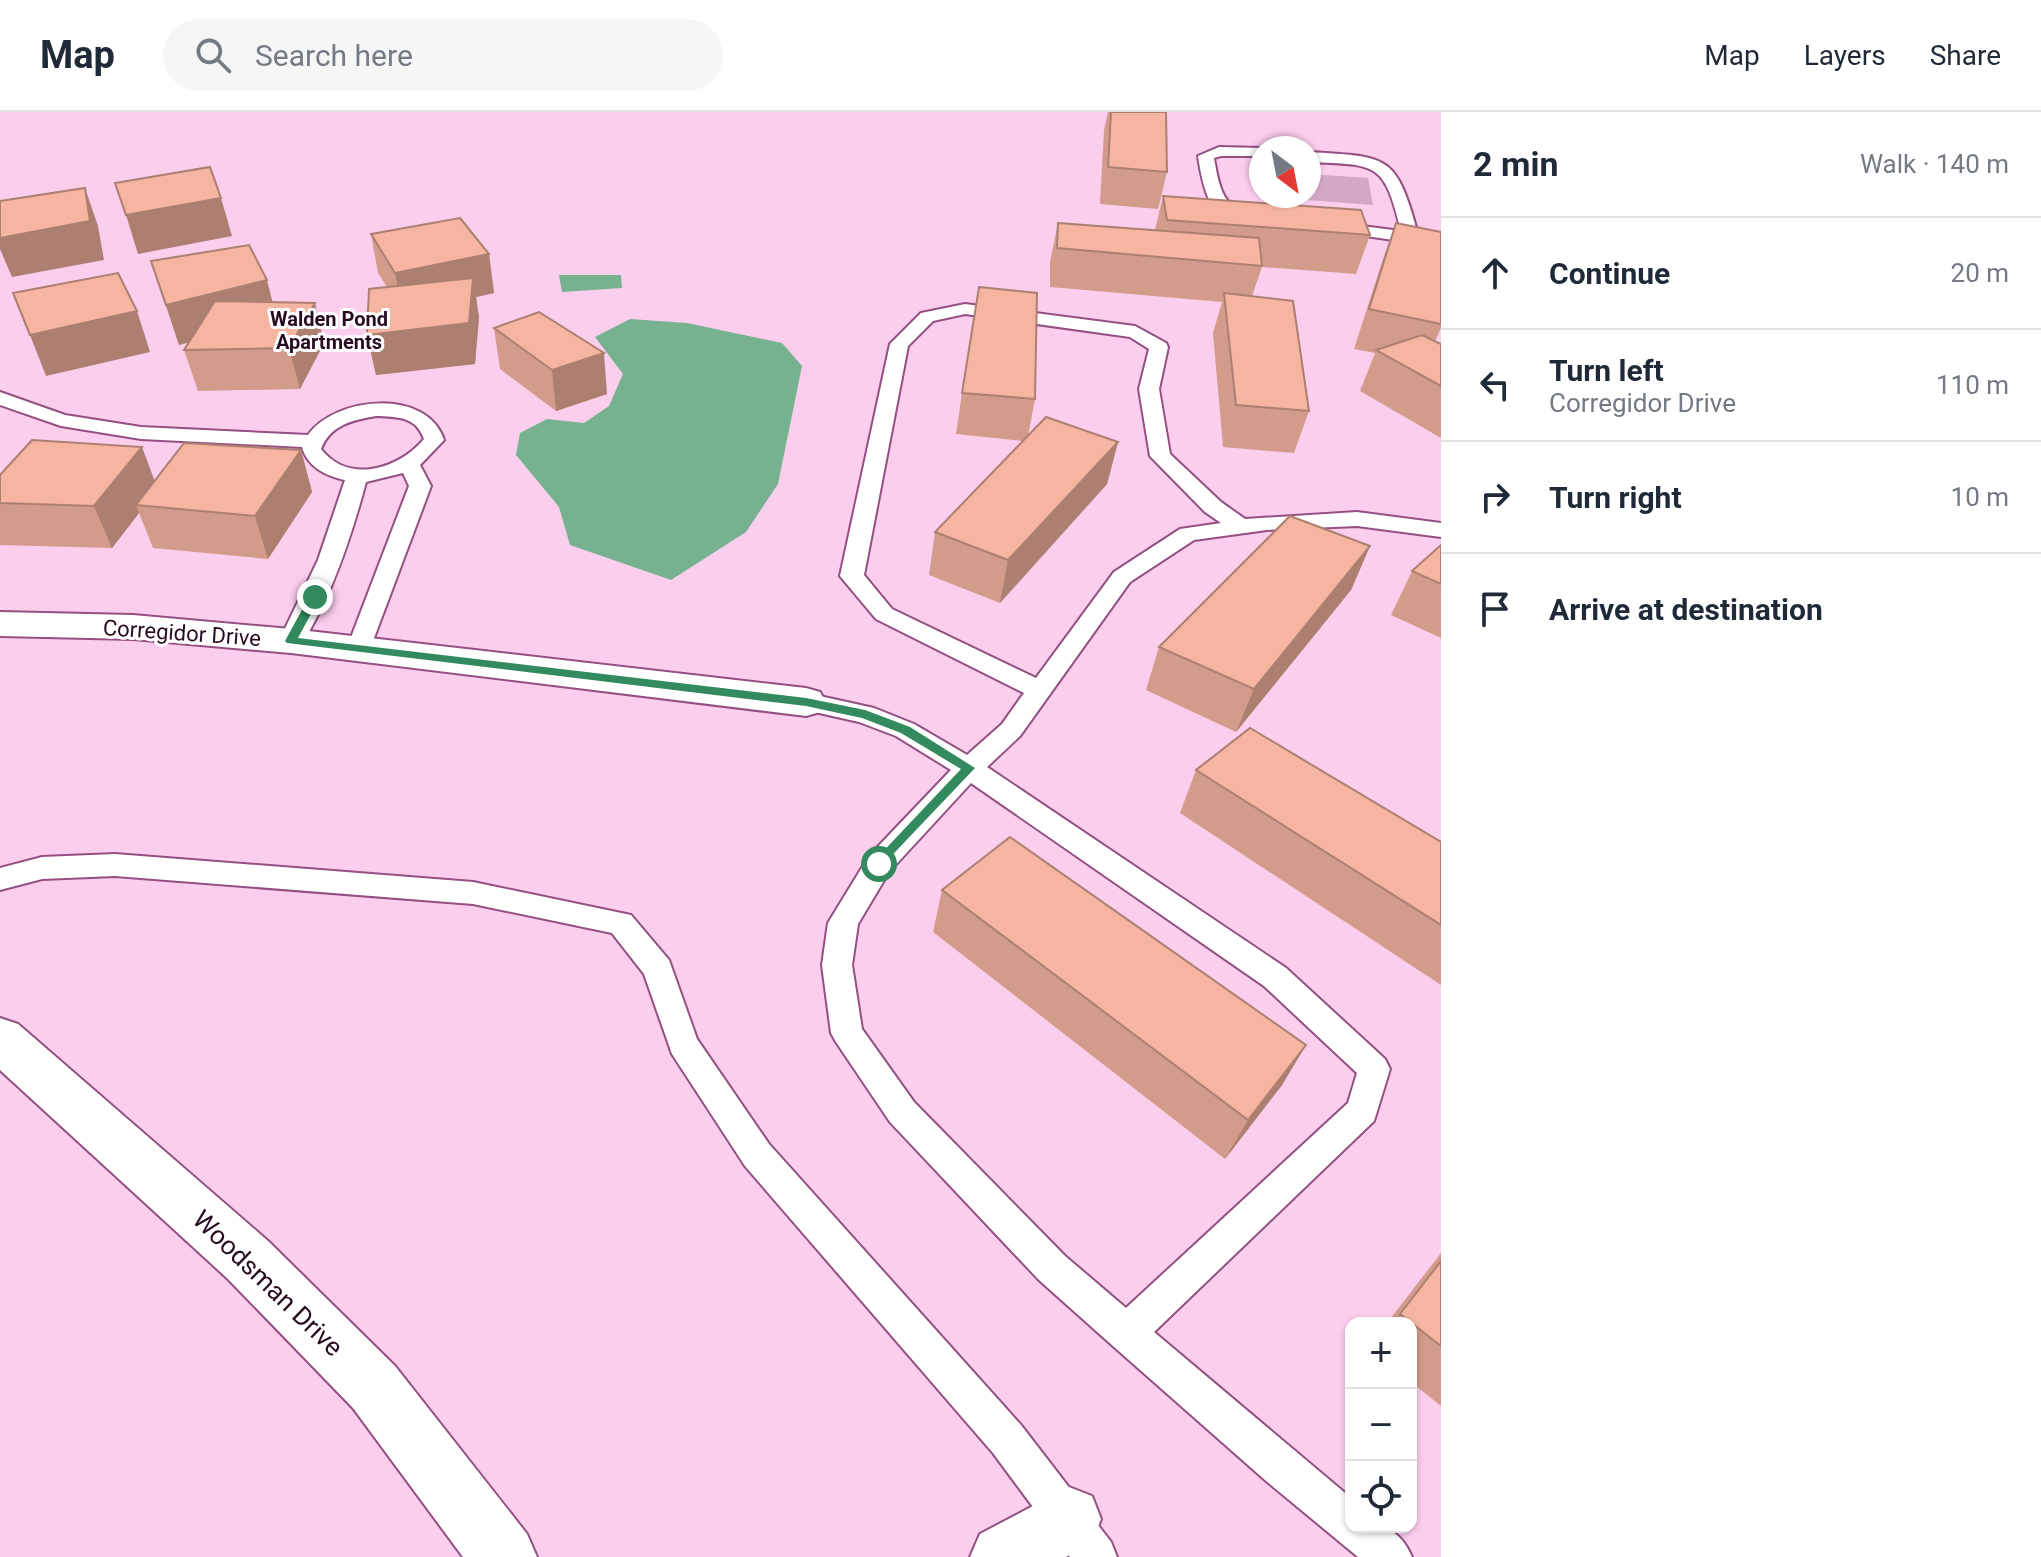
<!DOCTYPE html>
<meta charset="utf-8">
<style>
body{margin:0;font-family:Roboto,sans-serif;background:#f6f6f7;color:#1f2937}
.controls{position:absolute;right:24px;bottom:24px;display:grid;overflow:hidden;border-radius:16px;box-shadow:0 2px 6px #0004}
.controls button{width:72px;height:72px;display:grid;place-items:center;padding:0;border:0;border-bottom:2px solid #e0e1e3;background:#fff;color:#1f2937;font:40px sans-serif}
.compass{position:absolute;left:1249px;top:24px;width:72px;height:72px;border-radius:50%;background:#fff;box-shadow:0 2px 6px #0004;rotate:148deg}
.stop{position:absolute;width:24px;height:24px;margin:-18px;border:6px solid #338a5e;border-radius:50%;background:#fff}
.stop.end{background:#338a5e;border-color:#fff;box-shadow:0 2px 8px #0008}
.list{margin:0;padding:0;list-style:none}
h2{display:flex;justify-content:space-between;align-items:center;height:104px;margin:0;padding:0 32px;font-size:34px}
h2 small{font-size:26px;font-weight:400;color:#747a83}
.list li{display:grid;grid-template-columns:52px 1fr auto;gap:24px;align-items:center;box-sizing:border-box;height:112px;padding:0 32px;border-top:2px solid #e0e1e3}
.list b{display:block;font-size:30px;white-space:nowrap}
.list p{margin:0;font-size:26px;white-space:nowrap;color:#747a83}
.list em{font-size:26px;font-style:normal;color:#747a83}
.icon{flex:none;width:44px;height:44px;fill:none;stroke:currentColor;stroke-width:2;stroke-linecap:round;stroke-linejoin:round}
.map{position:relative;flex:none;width:1441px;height:1445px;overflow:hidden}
header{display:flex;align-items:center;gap:48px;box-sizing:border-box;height:112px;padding:0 40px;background:#fff;border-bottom:2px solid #e0e1e3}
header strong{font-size:38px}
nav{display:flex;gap:44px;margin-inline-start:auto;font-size:28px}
.search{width:560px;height:72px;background:#f6f6f7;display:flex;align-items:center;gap:20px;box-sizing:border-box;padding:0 28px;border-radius:44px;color:#747a83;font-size:30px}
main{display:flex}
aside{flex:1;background:#fff}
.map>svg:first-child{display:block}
.green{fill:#d3a8c5}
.water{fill:#76b28f}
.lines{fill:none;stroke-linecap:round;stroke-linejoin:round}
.lane-casing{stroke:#935081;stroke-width:4}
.street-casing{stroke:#935081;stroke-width:4}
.lane{fill:#fff;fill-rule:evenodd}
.street{fill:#fff;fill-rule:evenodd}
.wall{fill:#d39c8a}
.shaded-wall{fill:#ac7f71}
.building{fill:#f5b5a1;stroke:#ac7f71;stroke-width:2}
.route{fill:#338a5e}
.labels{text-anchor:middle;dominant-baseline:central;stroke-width:6;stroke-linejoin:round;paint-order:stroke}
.far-neighbourhood-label{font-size:20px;font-weight:bold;fill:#270c20;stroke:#fff}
.street-label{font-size:22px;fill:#270c20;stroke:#fff}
.near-street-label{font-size:26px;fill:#270c20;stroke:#fff}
</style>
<header>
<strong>Map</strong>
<div class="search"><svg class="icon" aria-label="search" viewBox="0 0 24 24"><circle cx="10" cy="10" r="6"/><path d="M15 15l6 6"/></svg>Search here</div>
<nav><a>Map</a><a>Layers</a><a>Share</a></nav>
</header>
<main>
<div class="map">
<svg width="1441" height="1445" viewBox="0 0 1441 1445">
<rect width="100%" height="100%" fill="#fcceee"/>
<polygon class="green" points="1309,62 1368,66 1373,93 1266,85 1309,84"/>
<g class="water">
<polygon points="559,163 621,163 622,176 562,180"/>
<polygon points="630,207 687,211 782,231 802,254 778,372 746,420 671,468 570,433 559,395 516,343 520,321 547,307 584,311 609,294 623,262 595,225"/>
</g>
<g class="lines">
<defs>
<g id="lane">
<path d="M1219 35 1263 36 1261 44H1221L1214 46C1219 74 1221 91 1248 105V111C1210 119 1202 70 1198 44Z"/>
<path d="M1309 40C1389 45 1396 42 1418 122L1441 125V135L1325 118 1323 115 1325 112 1331 110 1401 119C1384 50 1378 53 1309 50Z"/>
<path d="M965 192 1135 214 1166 231 1168 235 1159 277 1170 342 1221 390 1245 407 1357 400 1441 411V425L1357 414 1267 418 1194 428 1130 470 1020 624 987 655 1286 856 1385 947 1390 957 1374 1009 1154 1220 1351 1386V1415C1382 1415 1398 1413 1412 1445H1358L1265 1368 1113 1234 1039 1168 890 1010 836 930 831 921 822 853 828 811 869 744 951 658 896 624 859 610 797 596 793 590 797 584 806 581 874 596 914 612 967 643 1002 612 1024 581 876 507 840 464 890 232 921 201ZM965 202 1130 225 1149 237 1139 277 1150 344 1205 400 1221 411 1180 417 1114 460 1036 566 892 497 864 463 908 234 933 209ZM971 671 1264 874 1357 961 1348 991 1126 1196 1065 1144 914 990 862 917 852 853 858 812 889 760Z"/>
<path d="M0 280 65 303 141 315 308 323C336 284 427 276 444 328L420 353 431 374 368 542H350L347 536 409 374 403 361 366 370C351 426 331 486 300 535H282L279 529 318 448 345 368C325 364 307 354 302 335L141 327 61 314 0 293ZM376 304C397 305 416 304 424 327 398 358 348 372 321 337 330 313 353 308 376 304Z"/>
<polygon points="115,742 473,770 631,803 669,848 697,927 769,1032 1021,1313 1111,1430 1117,1445 1070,1445 993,1341 745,1054 672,942 644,862 612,821 473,792 115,764 42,767 0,778 0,756 42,745"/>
</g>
<g id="street">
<polygon points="0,500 133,503 291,517 806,576 820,580 826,590 820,600 806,604 291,541 133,527 0,524"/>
<polygon points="0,906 18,912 268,1129 395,1254 527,1422 537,1445 463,1445 353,1296 228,1167 0,958"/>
<polygon points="1069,1375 1092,1384 1101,1407 1092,1430 1066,1445 970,1445 980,1422"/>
</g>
</defs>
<use href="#lane" class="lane-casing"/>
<use href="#street" class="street-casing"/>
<use href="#lane" class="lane"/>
<use href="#street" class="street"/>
</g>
<g class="wall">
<polygon points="1108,0 1166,0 1167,60 1158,97 1100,92 1104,18"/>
<polygon points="1163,84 1370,123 1356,162 1262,155 1252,184 1309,299 1294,341 1223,335 1213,221 1222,190 1050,175 1050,150 1058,111 1155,118"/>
<polygon points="1396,111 1441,120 1441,216 1435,229 1441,232 1441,326 1360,279 1375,241 1354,237 1382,150"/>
<polygon points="371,122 489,142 494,181 476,185 479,205 475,252 376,263 367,223 387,175 378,161"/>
<polygon points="151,149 273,190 324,231 300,277 198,279 184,238 190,230 179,233"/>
<polygon points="494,216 607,282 556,299 500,257"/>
<polygon points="962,281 1035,287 1028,324 1118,330 1107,372 1000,491 929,463 935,420 1023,329 956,322"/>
<polygon points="301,338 312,380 268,447 153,436 139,401 112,436 0,433 0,363 154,369"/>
<polygon points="1441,433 1441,526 1391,503 1412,459"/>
<polygon points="1370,434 1351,478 1236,620 1146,578 1159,535"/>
<polygon points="1196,658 1441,730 1441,873 1180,701"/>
<polygon points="942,778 1306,933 1282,973 1225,1047 933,820"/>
<polygon points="1441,1141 1441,1294 1411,1270 1411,1211 1387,1211"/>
</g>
<g class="shaded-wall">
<polygon points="85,76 98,114 104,148 12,165 0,137 0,126"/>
<polygon points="221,86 232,124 138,142 126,103"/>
<polygon points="489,142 494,181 476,185 479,205 475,252 376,263 367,223 403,201 395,161"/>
<polygon points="267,168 277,208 179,233 166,193"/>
<polygon points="315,191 324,231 300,277 289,236"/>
<polygon points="137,199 150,240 46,264 30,223"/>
<polygon points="604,241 607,282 556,299 552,258"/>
<polygon points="1118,330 1107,372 1000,491 1008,448"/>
<polygon points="142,335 158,378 136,393 139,401 112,436 94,394"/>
<polygon points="301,338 312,380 268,447 255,404"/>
<polygon points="1370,434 1351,478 1236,620 1254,577"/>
<polygon points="1306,933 1282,973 1225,1047 1248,1008"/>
</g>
<g class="building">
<polygon points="1111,0 1166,0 1167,60 1108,55"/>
<polygon points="210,55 221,86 126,103 115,71"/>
<polygon points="85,76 90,109 0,126 0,89"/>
<polygon points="1163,84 1361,98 1370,123 1167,108"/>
<polygon points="460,106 489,142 395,161 371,122"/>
<polygon points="1058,111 1259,126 1262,154 1057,136"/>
<polygon points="1396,111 1441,120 1441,212 1369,197"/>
<polygon points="249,133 267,168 166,193 151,149"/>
<polygon points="118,161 137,199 30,223 13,181"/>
<polygon points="473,166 469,211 367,223 369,177"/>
<polygon points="979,175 1037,181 1035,287 962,281"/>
<polygon points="1224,181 1293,189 1309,299 1236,293"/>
<polygon points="215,189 315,191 289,236 184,238"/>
<polygon points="539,200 604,241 552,258 494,216"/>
<polygon points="1422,223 1441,232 1441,274 1376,238"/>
<polygon points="1046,305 1118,330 1008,448 935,420"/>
<polygon points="32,328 142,335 94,394 0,391 0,363"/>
<polygon points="184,331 301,338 255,404 136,393"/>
<polygon points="1290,404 1370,434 1254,577 1159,535"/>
<polygon points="1441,433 1441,472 1412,459"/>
<polygon points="1250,616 1441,730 1441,813 1196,658"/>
<polygon points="1010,725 1306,933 1248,1008 942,778"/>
<polygon points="1441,1149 1441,1234 1400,1202"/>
</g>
<polygon class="route" points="315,481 320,485 298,526 806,586 865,598 910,615 975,656 879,757 875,756 875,748 961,657 901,621 862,606 806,594 287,531 285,529 309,485"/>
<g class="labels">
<g class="far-neighbourhood-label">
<text x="329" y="207">Walden Pond<tspan x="329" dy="23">Apartments</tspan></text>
</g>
<g class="street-label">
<text transform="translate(182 521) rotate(4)">Corregidor Drive</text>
</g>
<g class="near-street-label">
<text transform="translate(268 1171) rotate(44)">Woodsman Drive</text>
</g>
</g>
</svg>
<div class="controls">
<button>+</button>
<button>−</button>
<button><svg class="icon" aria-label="locate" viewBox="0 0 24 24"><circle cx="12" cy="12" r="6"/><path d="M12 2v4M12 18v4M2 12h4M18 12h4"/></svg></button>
</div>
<svg class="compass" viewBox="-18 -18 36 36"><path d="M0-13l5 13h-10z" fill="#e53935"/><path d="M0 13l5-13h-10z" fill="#747a83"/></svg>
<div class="stop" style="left:879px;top:752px"></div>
<div class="stop end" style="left:315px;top:485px"></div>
</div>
<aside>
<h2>2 min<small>Walk · 140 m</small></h2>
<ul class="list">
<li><svg class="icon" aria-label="ahead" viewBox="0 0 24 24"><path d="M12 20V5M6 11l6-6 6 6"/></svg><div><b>Continue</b></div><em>20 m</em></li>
<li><svg class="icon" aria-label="left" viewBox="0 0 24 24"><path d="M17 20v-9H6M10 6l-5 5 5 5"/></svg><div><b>Turn left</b><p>Corregidor Drive</p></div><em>110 m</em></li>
<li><svg class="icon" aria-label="right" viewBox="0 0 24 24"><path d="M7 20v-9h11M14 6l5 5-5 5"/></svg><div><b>Turn right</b></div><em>10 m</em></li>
<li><svg class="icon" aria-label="arrive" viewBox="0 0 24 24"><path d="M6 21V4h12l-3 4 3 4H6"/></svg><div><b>Arrive at destination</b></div></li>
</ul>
</aside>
</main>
